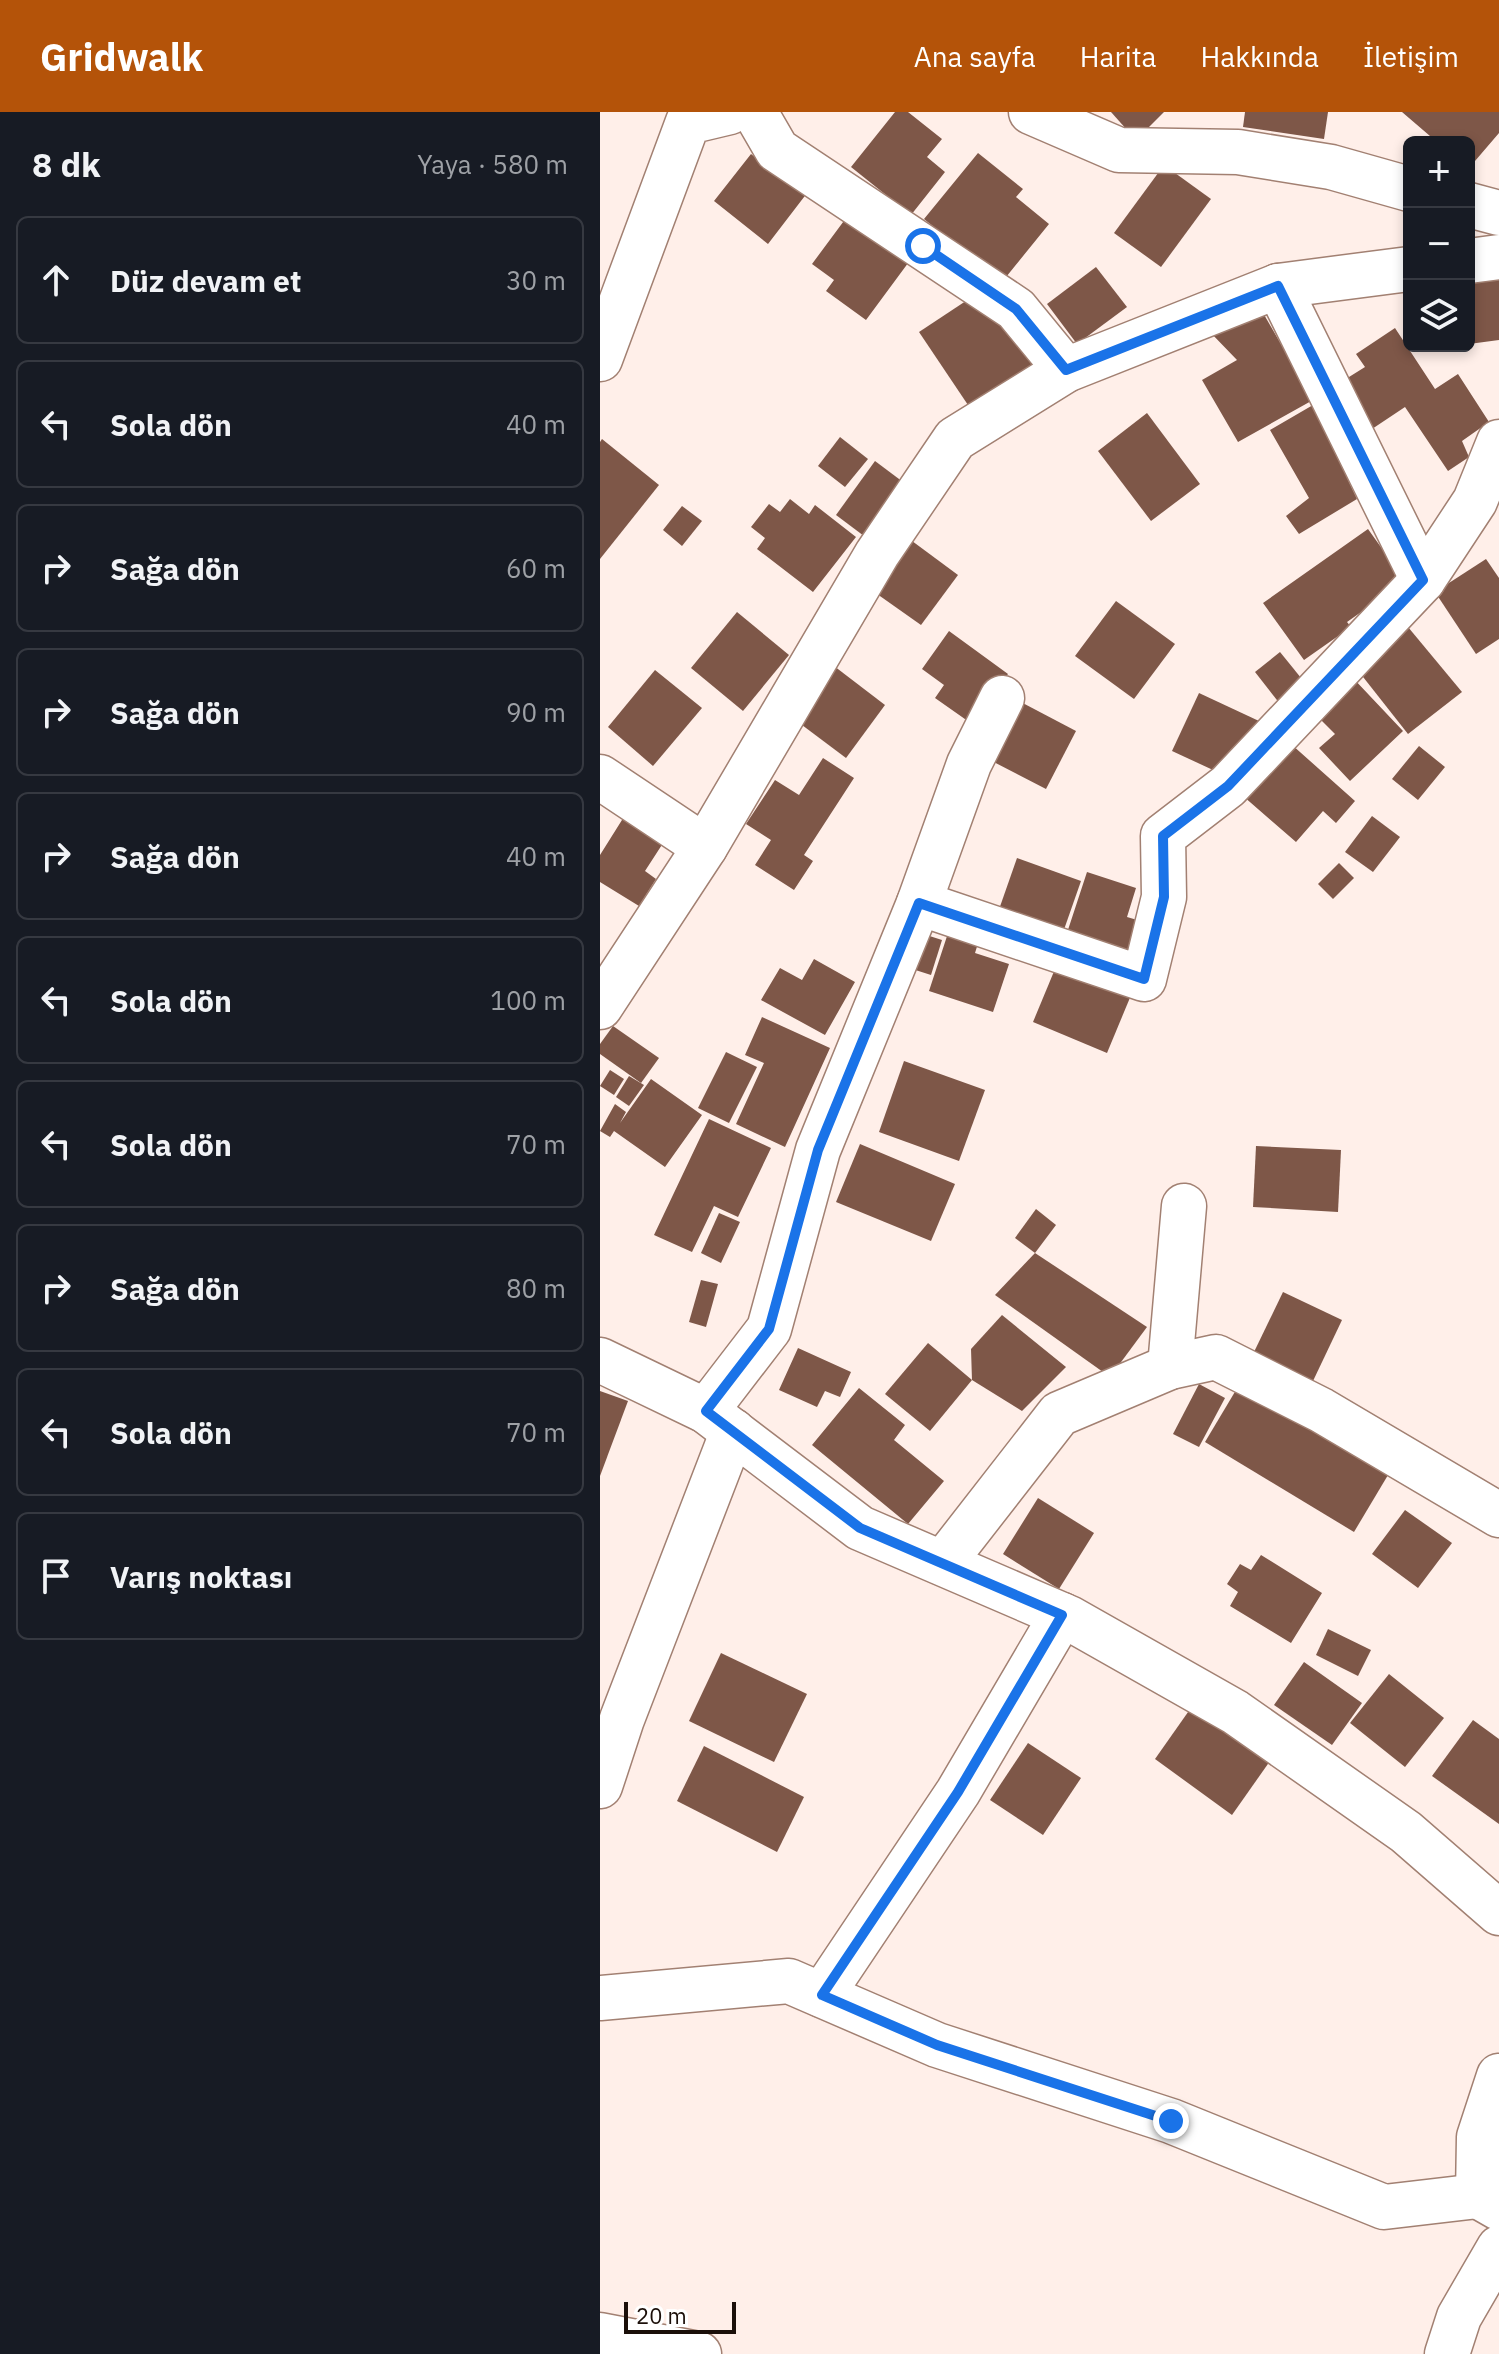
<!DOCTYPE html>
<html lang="tr">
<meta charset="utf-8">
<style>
body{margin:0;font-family:"IBM Plex Sans",sans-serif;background:#242831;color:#f1f3f6}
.controls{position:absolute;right:24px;top:24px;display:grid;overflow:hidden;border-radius:12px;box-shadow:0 4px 12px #0003}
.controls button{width:72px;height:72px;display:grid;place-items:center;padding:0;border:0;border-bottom:2px solid #363941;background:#171b24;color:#f1f3f6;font:40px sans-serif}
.scale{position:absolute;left:24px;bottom:20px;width:112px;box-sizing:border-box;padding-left:8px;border:4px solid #1b0f09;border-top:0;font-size:22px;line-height:28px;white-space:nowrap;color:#1b0f09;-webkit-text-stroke:6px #fff;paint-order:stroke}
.stop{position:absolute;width:24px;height:24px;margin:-18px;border:6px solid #1a73e8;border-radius:50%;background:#fff}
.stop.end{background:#1a73e8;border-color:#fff;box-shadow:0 2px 8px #0008}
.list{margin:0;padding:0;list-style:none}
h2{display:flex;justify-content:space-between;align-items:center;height:104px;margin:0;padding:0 32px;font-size:34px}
h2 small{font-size:26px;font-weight:400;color:#9ea1a6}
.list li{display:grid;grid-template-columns:52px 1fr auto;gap:24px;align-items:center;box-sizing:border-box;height:128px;margin:0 16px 16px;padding:0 16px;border:2px solid #363941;border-radius:12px}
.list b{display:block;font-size:30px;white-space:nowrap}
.list em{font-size:26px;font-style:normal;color:#9ea1a6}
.icon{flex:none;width:44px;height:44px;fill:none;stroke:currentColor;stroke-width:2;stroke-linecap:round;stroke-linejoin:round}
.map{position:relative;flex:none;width:899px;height:2242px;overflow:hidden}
header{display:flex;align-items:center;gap:48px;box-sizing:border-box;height:112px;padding:0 40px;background:#b45309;color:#fff}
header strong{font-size:38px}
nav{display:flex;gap:44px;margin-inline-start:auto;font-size:28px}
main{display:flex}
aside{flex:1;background:#171b24}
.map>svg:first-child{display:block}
.building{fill:#7e5748}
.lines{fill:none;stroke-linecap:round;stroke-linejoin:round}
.minor-casing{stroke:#a28072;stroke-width:47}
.major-casing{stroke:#a28072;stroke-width:47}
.minor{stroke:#fff;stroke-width:44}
.major{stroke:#fff;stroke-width:44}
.route{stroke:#1a73e8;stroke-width:10}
</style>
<header>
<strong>Gridwalk</strong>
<nav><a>Ana sayfa</a><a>Harita</a><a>Hakkında</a><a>İletişim</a></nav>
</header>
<main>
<aside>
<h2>8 dk<small>Yaya · 580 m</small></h2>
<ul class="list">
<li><svg class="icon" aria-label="ahead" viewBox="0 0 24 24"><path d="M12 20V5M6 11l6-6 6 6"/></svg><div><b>Düz devam et</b></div><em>30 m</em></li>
<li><svg class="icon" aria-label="left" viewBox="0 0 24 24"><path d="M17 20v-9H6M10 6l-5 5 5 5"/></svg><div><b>Sola dön</b></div><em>40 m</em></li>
<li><svg class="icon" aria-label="right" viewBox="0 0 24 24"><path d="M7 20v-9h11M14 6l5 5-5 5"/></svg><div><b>Sağa dön</b></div><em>60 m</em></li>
<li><svg class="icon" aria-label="right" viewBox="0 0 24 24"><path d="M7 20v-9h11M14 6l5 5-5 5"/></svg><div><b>Sağa dön</b></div><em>90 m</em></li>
<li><svg class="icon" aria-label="right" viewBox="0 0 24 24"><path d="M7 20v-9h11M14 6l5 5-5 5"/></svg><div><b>Sağa dön</b></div><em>40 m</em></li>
<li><svg class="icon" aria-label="left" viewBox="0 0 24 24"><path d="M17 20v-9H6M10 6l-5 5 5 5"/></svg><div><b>Sola dön</b></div><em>100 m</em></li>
<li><svg class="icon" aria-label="left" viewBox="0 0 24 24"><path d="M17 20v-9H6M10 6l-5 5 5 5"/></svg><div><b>Sola dön</b></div><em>70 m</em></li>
<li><svg class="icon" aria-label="right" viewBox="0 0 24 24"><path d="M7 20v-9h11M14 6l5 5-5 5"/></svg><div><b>Sağa dön</b></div><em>80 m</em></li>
<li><svg class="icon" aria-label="left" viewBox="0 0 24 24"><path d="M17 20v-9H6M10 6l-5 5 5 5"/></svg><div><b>Sola dön</b></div><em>70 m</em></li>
<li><svg class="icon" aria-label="arrive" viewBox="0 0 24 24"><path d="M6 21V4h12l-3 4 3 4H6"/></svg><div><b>Varış noktası</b></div></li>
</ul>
</aside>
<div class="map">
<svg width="899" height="2242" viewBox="0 0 899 2242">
<rect width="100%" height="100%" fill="#ffefe9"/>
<g class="building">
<polygon points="295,0 308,0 342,27 327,45 345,60 311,103 251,55"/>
<polygon points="511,0 564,0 536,28"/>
<polygon points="645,0 728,0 724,27 643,15"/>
<polygon points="802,0 899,0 899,21 869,56 869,30 837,30"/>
<polygon points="378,41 423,77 416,85 449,112 402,170 324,107"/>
<polygon points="151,42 179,64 214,72 168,132 114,89"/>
<polygon points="564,53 611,87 561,155 514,121"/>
<polygon points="252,98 314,143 266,208 226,179 234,168 212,152"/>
<polygon points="496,155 527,195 477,232 447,192"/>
<polygon points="899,162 899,228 869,232 869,166"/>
<polygon points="384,177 435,252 370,296 319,220"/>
<polygon points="655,187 713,288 638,330 602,268 637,248 609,219"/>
<polygon points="795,216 835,277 858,262 889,310 862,329 869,345 848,359 805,295 772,317 741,270 765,255 756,242"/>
<polygon points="713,293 757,387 699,422 686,404 709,386 670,318"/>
<polygon points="547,301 600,372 551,409 498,339"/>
<polygon points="240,325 268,347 245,375 218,354"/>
<polygon points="2,327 59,373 0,447 0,330"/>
<polygon points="275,349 303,370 264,424 236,403"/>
<polygon points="190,387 209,402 215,393 256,425 213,480 157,437 165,426 151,415 169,392 180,400"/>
<polygon points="82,394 102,409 82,434 63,418"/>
<polygon points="768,417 805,469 747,510 751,515 704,548 663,491"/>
<polygon points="308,426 358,463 321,513 270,477"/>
<polygon points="886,447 899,466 899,527 876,542 835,480"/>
<polygon points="516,489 575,532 534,587 475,544"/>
<polygon points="137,500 189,543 143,599 91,556"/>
<polygon points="808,515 862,580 808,622 756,556"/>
<polygon points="349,519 408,562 372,612 335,586 344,573 322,557"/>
<polygon points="680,540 710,577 684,597 655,560"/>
<polygon points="234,554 285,593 246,646 194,607"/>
<polygon points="55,558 102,596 53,654 8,615"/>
<polygon points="752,565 803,619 750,669 719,636 735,622 714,601"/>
<polygon points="599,581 659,609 643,644 626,664 572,639"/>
<polygon points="417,588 476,619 446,677 386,646"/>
<polygon points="682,624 755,689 736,711 723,699 696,730 635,677"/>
<polygon points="819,634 845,655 818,688 792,667"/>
<polygon points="223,646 254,666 204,743 213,749 194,778 155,753 171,728 146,712 175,668 199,683"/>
<polygon points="27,700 67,725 45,759 56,767 39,794 0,770 0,743"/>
<polygon points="772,704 800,725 773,760 745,740"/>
<polygon points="417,746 481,769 460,829 396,806"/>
<polygon points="739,751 754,766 733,787 718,772"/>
<polygon points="487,760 536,776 527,805 544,810 531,849 465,827"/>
<polygon points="350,815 380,825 375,841 409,852 393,900 329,879"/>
<polygon points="317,820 342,828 331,863 306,855"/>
<polygon points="460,845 534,876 507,941 433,910"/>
<polygon points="214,847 255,870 225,923 161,888 180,856 202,868"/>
<polygon points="162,905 230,936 185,1035 136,1012 164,951 145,943"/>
<polygon points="13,914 59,946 41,971 0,942 0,932"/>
<polygon points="126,940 157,955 129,1011 98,996"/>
<polygon points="304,949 385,978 359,1049 279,1020"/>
<polygon points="10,958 24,967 14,983 0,974"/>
<polygon points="29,964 44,973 29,994 16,985"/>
<polygon points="51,967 102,1003 65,1055 14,1019 10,1025 0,1019 15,992 26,1000 20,1011"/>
<polygon points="109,1007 171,1036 138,1105 114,1094 92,1140 54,1123"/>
<polygon points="260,1032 355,1072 331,1129 236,1090"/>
<polygon points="656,1034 741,1038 738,1100 653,1095"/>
<polygon points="436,1097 456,1113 435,1141 415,1126"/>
<polygon points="119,1101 140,1110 121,1151 101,1141"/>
<polygon points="435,1141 547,1215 510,1265 395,1183"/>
<polygon points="101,1168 118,1172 106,1215 89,1210"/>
<polygon points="683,1180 742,1208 713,1269 654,1240"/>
<polygon points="402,1203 466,1255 422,1299 372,1268 371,1237"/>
<polygon points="328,1231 372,1268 330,1319 285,1282"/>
<polygon points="198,1236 251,1260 240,1285 225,1279 217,1295 179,1278"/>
<polygon points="642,1268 791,1358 754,1420 605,1330"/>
<polygon points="599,1272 625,1286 599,1335 573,1322"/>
<polygon points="259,1276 305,1313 294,1328 344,1369 308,1412 212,1333"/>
<polygon points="0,1279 28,1289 0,1364"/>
<polygon points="438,1386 494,1421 459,1477 403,1442"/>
<polygon points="805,1398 852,1431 818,1476 772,1442"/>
<polygon points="661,1443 722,1481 691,1531 630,1494 638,1480 627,1472 640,1452 651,1458"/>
<polygon points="728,1517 771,1538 758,1564 716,1543"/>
<polygon points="121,1541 207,1582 174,1650 89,1609"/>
<polygon points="704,1550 762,1591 732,1633 674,1593"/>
<polygon points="789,1562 844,1606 805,1655 750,1611"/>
<polygon points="593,1593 670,1649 632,1703 555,1647"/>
<polygon points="873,1608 899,1627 899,1712 832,1664"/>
<polygon points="428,1631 481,1666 443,1723 390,1688"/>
<polygon points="104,1634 204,1685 177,1740 77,1689"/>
</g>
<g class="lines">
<defs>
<g id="minor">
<polyline points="155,0 177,38 416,197 466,258"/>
<polyline points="431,0 519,38 638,40 731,55 809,77"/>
<polyline points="869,93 899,101"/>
<polyline points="869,149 899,145"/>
<polyline points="678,174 823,468"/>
<polyline points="0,247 88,10 130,0"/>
<polyline points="0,665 105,735"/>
<polyline points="319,791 544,867 564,785 563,724 628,674 823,468 875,389 899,330"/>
<polyline points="0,895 105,735 277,442 355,327 466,258 678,174 809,157"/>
<polyline points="570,1255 584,1094"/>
<polyline points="106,1299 169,1217 218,1038 319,791 369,652 402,586"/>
<polyline points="343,1451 459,1302 570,1255 616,1245 721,1298 899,1403"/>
<polyline points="0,1674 22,1607 133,1319"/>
<polyline points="222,1883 358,1680 462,1503"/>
<polyline points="0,1886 189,1869 337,1933 571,2009 784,2095 878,2084"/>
<polyline points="0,2223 99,2242"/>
<polyline points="847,2242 859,2205 899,2136"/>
</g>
<g id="major">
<polyline points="0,1248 106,1299 260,1416 469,1506 635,1600 806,1720 899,1801"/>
<polyline points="899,1964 879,2025 878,2084 899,2096"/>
</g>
</defs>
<use href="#minor" class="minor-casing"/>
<use href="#major" class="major-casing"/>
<use href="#minor" class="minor"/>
<use href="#major" class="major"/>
</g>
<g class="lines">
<polyline class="route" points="323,134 416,197 466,258 678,174 823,468 628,674 563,724 564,785 544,867 319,791 218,1038 169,1217 106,1299 260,1416 462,1503 358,1680 222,1883 337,1933 571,2009"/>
</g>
</svg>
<div class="controls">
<button>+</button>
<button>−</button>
<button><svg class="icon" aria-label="layers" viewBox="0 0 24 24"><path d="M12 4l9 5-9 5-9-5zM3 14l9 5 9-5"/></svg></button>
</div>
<div class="scale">20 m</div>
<div class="stop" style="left:323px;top:134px"></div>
<div class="stop end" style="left:571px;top:2009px"></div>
</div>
</main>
